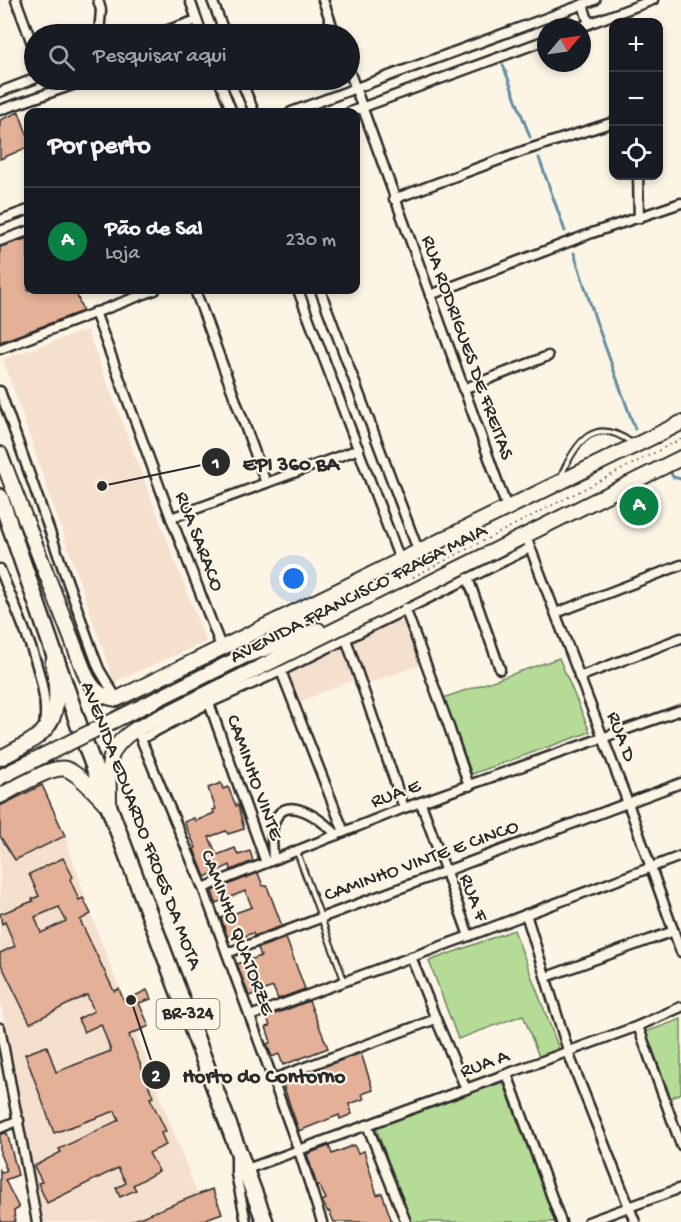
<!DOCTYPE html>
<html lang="pt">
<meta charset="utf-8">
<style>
body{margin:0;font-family:"Gochi Hand",sans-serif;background:#242831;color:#f1f3f6}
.controls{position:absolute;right:18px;top:18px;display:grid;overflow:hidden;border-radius:12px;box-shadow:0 3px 9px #0003}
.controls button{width:54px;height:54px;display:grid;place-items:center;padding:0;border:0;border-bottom:2px solid #363941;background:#171b24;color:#f1f3f6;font:30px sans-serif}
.compass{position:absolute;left:537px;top:18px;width:54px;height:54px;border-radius:50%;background:#171b24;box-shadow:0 3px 9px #0003;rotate:61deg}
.you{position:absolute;left:294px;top:579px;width:21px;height:21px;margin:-15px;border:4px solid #fff;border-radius:50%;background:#1a73e8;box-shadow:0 0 0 9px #1a73e833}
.badge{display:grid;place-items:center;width:39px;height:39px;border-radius:50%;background:#0b8043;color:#fff;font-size:20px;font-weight:700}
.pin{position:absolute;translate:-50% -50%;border:3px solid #fff;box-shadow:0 2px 6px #0006}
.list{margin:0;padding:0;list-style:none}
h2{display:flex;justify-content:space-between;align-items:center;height:78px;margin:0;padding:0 24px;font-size:26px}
h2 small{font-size:20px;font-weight:400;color:#9ea1a6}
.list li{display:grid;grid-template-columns:39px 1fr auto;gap:18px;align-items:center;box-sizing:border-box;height:108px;padding:0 24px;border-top:2px solid #363941}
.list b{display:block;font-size:22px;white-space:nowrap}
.list p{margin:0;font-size:20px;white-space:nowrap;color:#9ea1a6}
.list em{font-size:20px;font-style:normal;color:#9ea1a6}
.icon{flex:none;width:33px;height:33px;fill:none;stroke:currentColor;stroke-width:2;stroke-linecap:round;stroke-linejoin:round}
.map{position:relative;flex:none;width:681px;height:1222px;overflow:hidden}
.search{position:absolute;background:#171b24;box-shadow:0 3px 9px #0003;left:24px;top:24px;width:336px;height:66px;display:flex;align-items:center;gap:15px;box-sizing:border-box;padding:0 21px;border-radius:33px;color:#9ea1a6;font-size:22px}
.panel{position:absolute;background:#171b24;box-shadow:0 3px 9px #0003;left:24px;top:108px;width:336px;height:186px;border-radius:12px}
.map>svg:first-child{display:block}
.built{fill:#f5e0ce}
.green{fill:#b5dc97;stroke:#708461;stroke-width:1.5}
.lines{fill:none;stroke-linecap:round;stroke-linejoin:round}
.stream{stroke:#668fa1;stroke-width:3}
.building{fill:#e4b097;stroke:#2b2b2b;stroke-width:1.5;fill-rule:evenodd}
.lane-casing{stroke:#2b2b2b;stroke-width:8}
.street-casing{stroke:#2b2b2b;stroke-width:13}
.primary-casing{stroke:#2b2b2b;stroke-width:18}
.highway-casing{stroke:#2b2b2b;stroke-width:20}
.path{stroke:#2b2b2b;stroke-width:1.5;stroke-dasharray:1.5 4.5;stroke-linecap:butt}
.lane{stroke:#fcf5e5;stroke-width:4}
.street{stroke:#fcf5e5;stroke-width:8}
.primary{stroke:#fcf5e5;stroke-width:14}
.highway{stroke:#fcf5e5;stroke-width:15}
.primary-bridge-casing{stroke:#2b2b2b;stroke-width:18;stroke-linecap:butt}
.primary-bridge{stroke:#fcf5e5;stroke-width:14}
.labels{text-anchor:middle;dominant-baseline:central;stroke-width:4.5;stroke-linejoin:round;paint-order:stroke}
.shield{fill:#fcf5e5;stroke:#6a6863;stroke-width:1.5}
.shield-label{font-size:18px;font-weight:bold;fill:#2b2b2b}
.street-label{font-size:20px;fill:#2b2b2b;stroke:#fcf5e5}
.leader{fill:none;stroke:#2b2b2b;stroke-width:2}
.callout-dot{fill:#2b2b2b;stroke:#fcf5e5;stroke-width:2}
.mark-label{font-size:18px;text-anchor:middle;font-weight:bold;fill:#fff}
.callout-label{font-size:21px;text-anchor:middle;font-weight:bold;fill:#2b2b2b;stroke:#fcf5e5;stroke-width:4.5;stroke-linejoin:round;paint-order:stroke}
</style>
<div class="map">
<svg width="681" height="1222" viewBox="0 0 681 1222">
<rect width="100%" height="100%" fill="#fcf5e5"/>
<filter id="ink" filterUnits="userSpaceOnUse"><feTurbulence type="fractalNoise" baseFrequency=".0167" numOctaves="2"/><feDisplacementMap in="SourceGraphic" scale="12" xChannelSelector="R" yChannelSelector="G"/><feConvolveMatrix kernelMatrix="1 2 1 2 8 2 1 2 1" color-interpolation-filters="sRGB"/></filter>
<g filter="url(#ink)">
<g class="built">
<polygon points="87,330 206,642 114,682 3,359"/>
<polygon points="402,613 421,665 366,684 352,641"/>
<polygon points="344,644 356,679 297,703 286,672"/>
<polygon points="65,836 91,914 208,1222 44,1222 0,1001 0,838 15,861"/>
</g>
<g class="green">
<polygon points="559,658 590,732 472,774 443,698"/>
<polygon points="514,930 559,1049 539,1057 523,1015 458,1039 429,961"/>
<polygon points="681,1019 681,1093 671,1098 646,1032"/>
<polygon points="503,1082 555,1222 411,1222 376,1128"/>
</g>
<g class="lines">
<g class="stream">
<polyline points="503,65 530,137"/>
<polyline points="539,158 565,231"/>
<polyline points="574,253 596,321 635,429"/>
<polyline points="670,471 673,477 681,479"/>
</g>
</g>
<g class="building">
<polygon points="19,112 28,137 28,147 0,159 0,120"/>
<polygon points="28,238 28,290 75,290 83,311 0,342 0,247"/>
<polygon points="221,783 223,789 228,787 236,806 238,805 244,829 228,834 226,831 209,837 217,855 235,848 238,855 250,851 253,861 231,870 230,865 205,877 194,849 196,848 184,822 194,818 196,821 214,813 213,810 216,809 208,788"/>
<polygon points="42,785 65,836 15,860 0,836 0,806"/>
<path d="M63 858 73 877 70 879 79 900 83 898 91 914 80 920 114 991 119 989 124 1001 147 990 151 999 139 1003 149 1026 129 1035 153 1097 150 1098 166 1131 161 1133 166 1145 149 1153 159 1171 133 1185 136 1190 120 1197 116 1188 126 1183 118 1168 47 1203 38 1183 42 1182 34 1166 61 1152 59 1149 119 1120 115 1111 54 1133 25 1054 47 1046 56 1072 111 1051 101 1024 84 1032 78 1019 94 1011 87 995 30 1023 0 962V953L15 946 5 922 2 924 0 914 33 901 32 899 39 896 29 874ZM59 907 66 921 41 933 35 917Z"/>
<polygon points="258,873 263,886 267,886 282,926 254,936 253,933 229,941 221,918 252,907 245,891 216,903 212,891"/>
<polygon points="286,938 305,989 278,999 273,987 249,996 237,964 261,956 258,948"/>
<polygon points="309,1001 328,1048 283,1065 279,1054 272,1057 267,1044 271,1042 266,1027 270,1026 267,1017"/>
<polygon points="361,1053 373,1090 362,1094 364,1099 349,1104 352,1114 340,1119 339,1115 299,1131 282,1082"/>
<polygon points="7,1133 18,1175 5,1180 19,1208 14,1211 15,1222 1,1222 0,1217 0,1170 2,1173 7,1171 0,1154 0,1134"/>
<polygon points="354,1145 358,1153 364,1151 377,1195 382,1193 392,1222 334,1222 329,1211 328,1212 322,1201 326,1199 319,1185 317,1186 307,1154 329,1146 332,1154"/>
<polygon points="212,1189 222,1213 198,1222 129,1222"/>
</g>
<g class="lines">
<defs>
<g id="lane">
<path d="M561 476C576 442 594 415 632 443"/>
<polyline points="297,852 344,980"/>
</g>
<g id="street">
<polyline points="16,0 34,49"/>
<polyline points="98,0 101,10 99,34"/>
<polyline points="190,0 202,34"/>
<polyline points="212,0 225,34"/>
<polyline points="323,0 335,34"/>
<polyline points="583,4 589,24"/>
<polyline points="580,27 653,0"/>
<polyline points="157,34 197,20"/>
<polyline points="350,73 507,508"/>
<polyline points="219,80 232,112"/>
<polyline points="241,80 254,112"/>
<polyline points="0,92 34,79"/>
<polyline points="0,110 87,80"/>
<polyline points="291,112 595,0"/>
<polyline points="350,112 546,40"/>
<polyline points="638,176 639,218"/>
<polyline points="394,199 523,151 614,122"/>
<polyline points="0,220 28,210"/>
<polyline points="0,241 28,231"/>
<polyline points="195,290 266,483"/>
<polyline points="298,290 400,560"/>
<polyline points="320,290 418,550"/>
<polyline points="430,295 592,233 681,203"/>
<polyline points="95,312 171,518 222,649"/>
<polyline points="0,349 155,290"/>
<polyline points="463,389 548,356"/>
<polyline points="0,391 94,656 99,669 117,699"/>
<polyline points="171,518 359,449"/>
<polyline points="525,534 628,803 681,952"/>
<path d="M0 569C16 611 52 683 44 726"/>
<polyline points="468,578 500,669"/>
<polyline points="405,608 448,724 469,786"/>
<polyline points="556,613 681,565"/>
<polyline points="346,639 404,808"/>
<polyline points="281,671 530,548"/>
<polyline points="579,677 681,638"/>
<polyline points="209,703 266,863"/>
<polyline points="136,729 141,739 203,888 299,1151 322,1222"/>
<polyline points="141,739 209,703 281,671 344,832"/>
<polyline points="421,803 469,936"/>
<path d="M273 860C273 849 271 838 273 827 281 788 323 820 337 835"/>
<polyline points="203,888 404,808 681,710"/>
<polyline points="526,914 571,1060 635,1222"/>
<polyline points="227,953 681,783"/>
<polyline points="546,977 674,931"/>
<polyline points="250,1016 469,936 681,856"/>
<polyline points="436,1019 466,1089"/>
<polyline points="638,1026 681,1145"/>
<polyline points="0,1028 37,1222"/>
<polyline points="507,1074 561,1222"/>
<polyline points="273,1079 436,1019 411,957"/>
<polyline points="367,1125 406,1222"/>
<polyline points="0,1128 19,1120"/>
<polyline points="236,1155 236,1174 246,1222"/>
<polyline points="247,1169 638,1026 681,1007"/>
<polyline points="588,1222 681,1188"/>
</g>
<g id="primary">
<path d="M0 454 86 676C93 690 101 697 117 699L681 423"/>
<polyline points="269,641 313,612"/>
<polyline points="244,656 318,630"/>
<path d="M0 758C52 732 63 723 53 662"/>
<path d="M0 796C14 789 51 765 66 769 79 773 99 797 109 807"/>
<path d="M109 802C109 767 103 750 136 729L681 458"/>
</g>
<polyline id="highway" points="0,497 85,743 265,1222"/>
</defs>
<use href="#lane" class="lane-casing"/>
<use href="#street" class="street-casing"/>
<use href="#primary" class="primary-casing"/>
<use href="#highway" class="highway-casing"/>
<polyline class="path" points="413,577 681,439"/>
<use href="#lane" class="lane"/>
<use href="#street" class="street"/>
<use href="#primary" class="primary"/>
<use href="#highway" class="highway"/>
<defs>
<polyline id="primary-bridge" points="0,777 244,656"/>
</defs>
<use href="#primary-bridge" class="primary-bridge-casing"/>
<use href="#primary-bridge" class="primary-bridge"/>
</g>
</g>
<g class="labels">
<rect class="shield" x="156.5" y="999" width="63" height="30" rx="4.5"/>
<g class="shield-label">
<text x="188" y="1014">BR-324</text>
</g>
<g class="street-label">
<text transform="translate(466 348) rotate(70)">RUA RODRIGUES DE FREITAS</text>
<text transform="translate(198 542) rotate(69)">RUA SARACO</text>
<text transform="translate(359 595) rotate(-27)">AVENIDA FRANCISCO FRAGA MAIA</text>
<text transform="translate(620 737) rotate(69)">RUA D</text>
<text transform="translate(253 778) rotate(70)">CAMINHO VINTE</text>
<text transform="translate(396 795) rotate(-20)">RUA E</text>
<text transform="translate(140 826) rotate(69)">AVENIDA EDUARDO FROES DA MOTA</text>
<text transform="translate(422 862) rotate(-20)">CAMINHO VINTE E CINCO</text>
<text transform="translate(472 898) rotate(69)">RUA F</text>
<text transform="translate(236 933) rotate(69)">CAMINHO QUATORZE</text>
<text transform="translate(485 1065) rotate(-20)">RUA A</text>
</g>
</g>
<path class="leader" d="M102 486L216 462M131 1000L156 1075"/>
<g class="callout-dot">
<circle cx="102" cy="486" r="6"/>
<circle cx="131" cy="1000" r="6"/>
<circle cx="216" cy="462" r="15"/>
<circle cx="156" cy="1075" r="15"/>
</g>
<g class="mark-label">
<text x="216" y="468">1</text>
<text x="156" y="1081">2</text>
</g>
<g class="callout-label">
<text x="291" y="470">EPI 360 BA</text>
<text x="264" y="1082">Horto do Contorno</text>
</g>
</svg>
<div class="controls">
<button>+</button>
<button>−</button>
<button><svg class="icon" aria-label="locate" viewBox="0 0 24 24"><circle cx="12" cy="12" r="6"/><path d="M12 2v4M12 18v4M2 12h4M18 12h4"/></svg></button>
</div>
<svg class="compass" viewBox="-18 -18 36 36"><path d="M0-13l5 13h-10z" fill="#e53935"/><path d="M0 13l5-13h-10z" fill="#9ea1a6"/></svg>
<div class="you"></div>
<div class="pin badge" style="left:639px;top:506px">A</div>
<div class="search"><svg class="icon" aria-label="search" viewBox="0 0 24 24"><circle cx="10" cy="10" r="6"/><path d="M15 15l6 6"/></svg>Pesquisar aqui</div>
<section class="panel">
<h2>Por perto<small></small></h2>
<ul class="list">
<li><span class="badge">A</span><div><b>Pão de Sal</b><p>Loja</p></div><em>230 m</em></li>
</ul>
</section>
</div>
